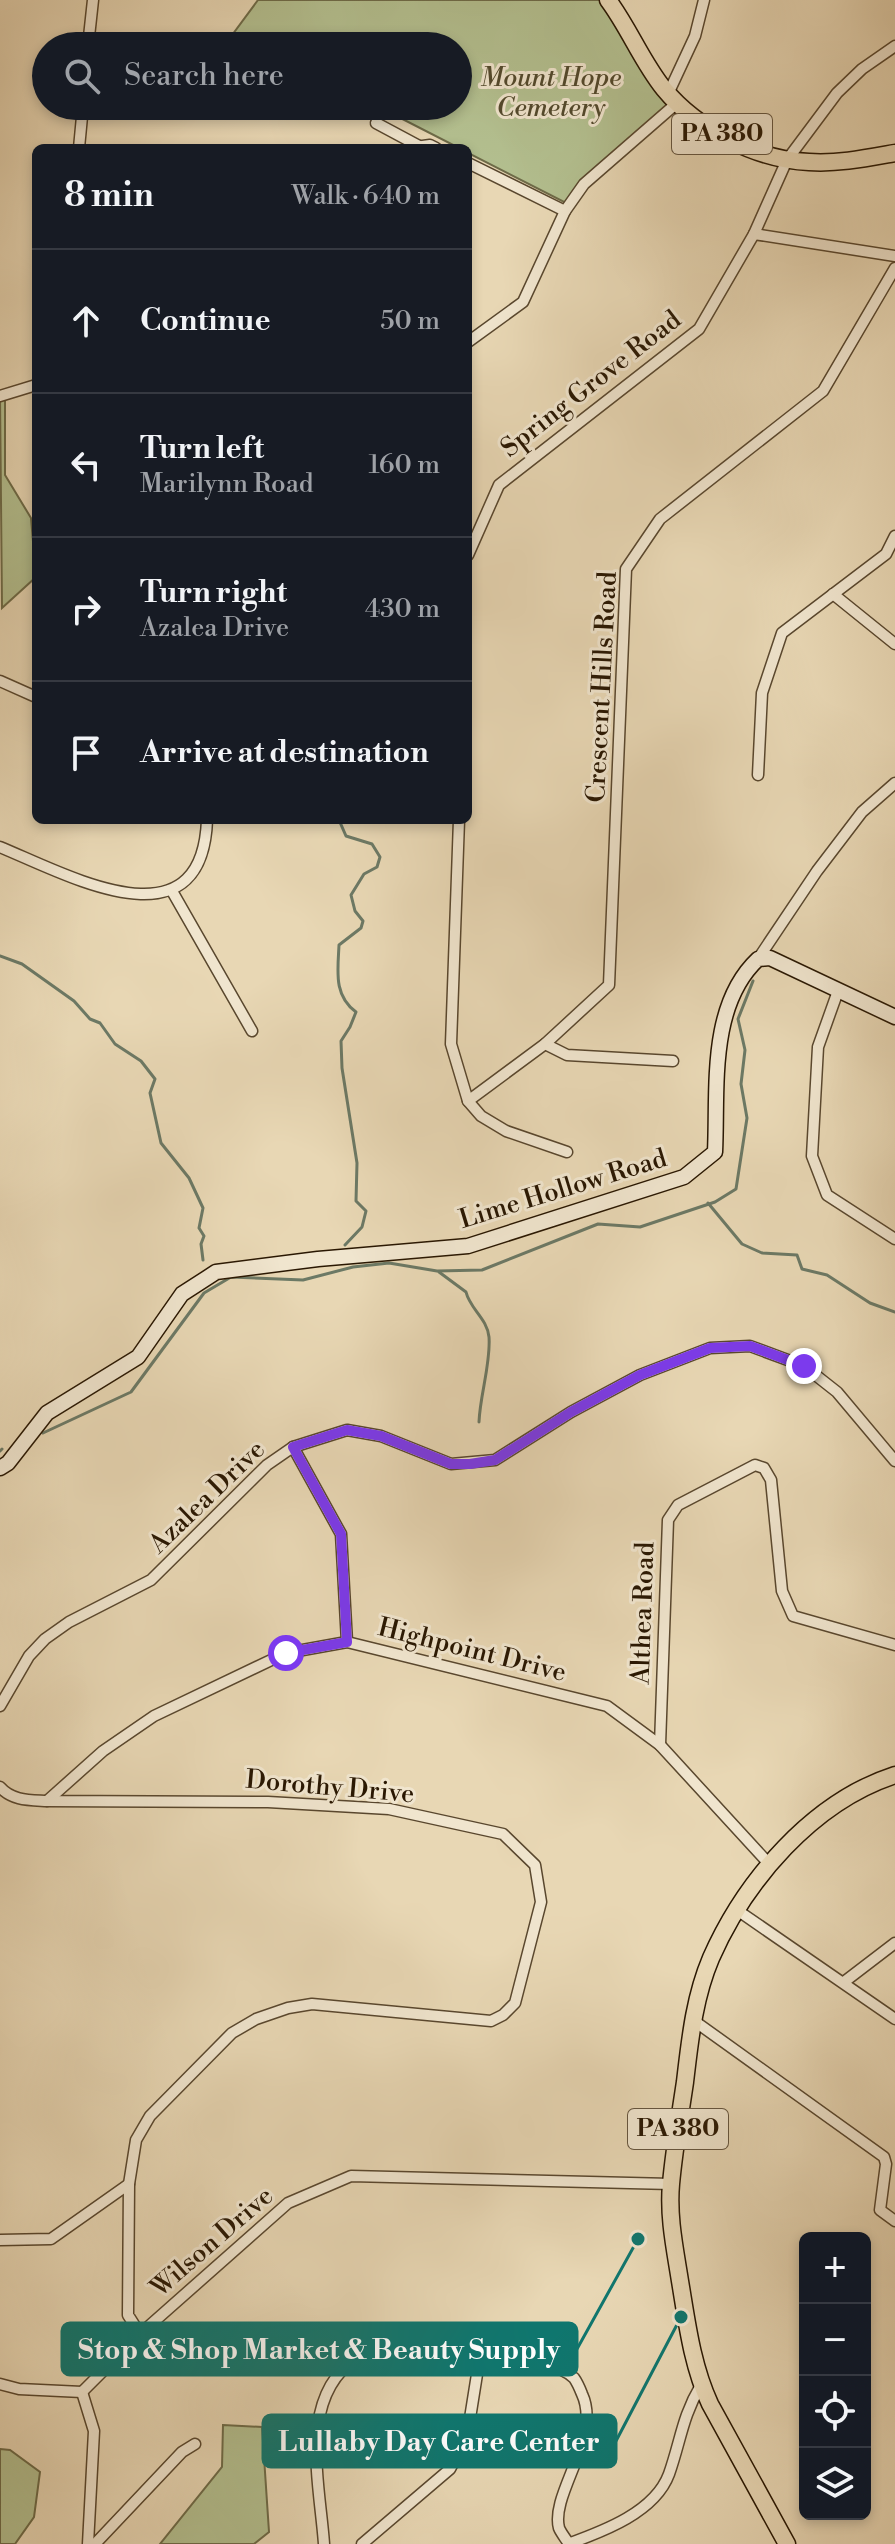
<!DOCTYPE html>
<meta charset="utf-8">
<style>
body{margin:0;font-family:"Libre Bodoni",serif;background:#20242c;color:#f1f3f6}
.controls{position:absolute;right:24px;bottom:24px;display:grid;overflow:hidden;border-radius:12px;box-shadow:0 4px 12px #0003}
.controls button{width:72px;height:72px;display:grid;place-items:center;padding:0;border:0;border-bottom:2px solid #363941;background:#171b24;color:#f1f3f6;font:40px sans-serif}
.stop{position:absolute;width:24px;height:24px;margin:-18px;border:6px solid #7c3aed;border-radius:50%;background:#fff}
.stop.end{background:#7c3aed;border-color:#fff;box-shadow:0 2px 8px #0008}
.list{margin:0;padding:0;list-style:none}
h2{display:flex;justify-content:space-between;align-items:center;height:104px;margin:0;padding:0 32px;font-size:34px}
h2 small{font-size:26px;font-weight:400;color:#9ea1a6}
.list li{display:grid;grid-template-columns:52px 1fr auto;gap:24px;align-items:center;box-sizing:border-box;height:144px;padding:0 32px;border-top:2px solid #363941}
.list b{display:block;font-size:30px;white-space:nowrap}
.list p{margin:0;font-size:26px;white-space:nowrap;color:#9ea1a6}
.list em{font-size:26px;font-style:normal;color:#9ea1a6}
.icon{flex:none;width:44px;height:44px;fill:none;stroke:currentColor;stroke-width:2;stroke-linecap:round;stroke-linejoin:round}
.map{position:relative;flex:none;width:895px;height:2544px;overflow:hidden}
.search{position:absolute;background:#171b24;box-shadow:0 4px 12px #0003;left:32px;top:32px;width:440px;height:88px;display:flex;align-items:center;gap:20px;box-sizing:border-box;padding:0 28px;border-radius:44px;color:#9ea1a6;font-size:30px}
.panel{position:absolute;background:#171b24;box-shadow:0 4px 12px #0003;left:32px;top:144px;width:440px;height:680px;border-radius:12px}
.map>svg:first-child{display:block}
.green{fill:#b3bf8f;stroke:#6e6b48;stroke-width:2}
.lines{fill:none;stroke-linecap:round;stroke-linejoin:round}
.stream{stroke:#6c7965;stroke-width:3}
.street-casing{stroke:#59472e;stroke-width:13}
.secondary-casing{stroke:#291702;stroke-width:17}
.primary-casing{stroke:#291702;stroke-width:19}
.street{stroke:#f0e5ce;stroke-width:10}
.secondary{stroke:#f0e5ce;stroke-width:14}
.primary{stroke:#e8d7b4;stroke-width:16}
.route{stroke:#7c3aed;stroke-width:10}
.labels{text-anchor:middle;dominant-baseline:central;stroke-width:6;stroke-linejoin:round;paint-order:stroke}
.shield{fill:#f0e5ce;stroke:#65553f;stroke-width:2}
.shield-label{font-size:24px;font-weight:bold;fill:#291702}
.park-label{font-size:26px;font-style:italic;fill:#52492c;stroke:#f0e5ce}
.street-label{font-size:26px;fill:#291702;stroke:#f0e5ce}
.leader{fill:none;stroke:#0f766e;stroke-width:3}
.callout-dot{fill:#0f766e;stroke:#f0e5ce;stroke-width:3}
.callout{fill:#0f766e;stroke:#0f766e;stroke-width:3}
.callout-label{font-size:28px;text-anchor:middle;font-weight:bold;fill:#fff}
</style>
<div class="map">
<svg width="895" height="2544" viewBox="0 0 895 2544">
<rect width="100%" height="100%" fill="#e8d7b4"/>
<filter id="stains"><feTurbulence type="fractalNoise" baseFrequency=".0025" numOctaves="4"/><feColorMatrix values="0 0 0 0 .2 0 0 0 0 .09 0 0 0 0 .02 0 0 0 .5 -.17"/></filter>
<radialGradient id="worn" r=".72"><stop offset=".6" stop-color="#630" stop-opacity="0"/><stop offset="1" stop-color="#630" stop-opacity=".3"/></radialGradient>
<g class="green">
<polygon points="258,0 608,0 677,103 603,169 570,205 468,153 468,148 459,148 377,106 458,106 458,46 224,46"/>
<polygon points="5,395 5,475 31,518 36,577 2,608 0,396"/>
<polygon points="223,2425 262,2427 269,2532 254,2544 160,2544 222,2467"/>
<polygon points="0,2449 10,2450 40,2472 34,2517 15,2544 0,2544"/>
</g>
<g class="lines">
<g class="stream">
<path d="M339 820 346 836 372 844 380 857 377 867 364 874 351 895 355 911 363 921 361 928 339 945C338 970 333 995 356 1012L350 1027 341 1041 342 1068 357 1163 356 1201 366 1211 362 1227 345 1245"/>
<polyline points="0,956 22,964 74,1001 90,1019 100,1023 115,1044 141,1061 155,1079 150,1093 161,1143 189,1178 203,1208 199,1228 204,1236 201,1244 203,1260"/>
<polyline points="708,1203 742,1244 762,1253 797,1255 802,1269 827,1275 870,1303 895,1312"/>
<path d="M439 1272 466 1292C470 1309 487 1318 489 1337 491 1363 480 1395 479 1422"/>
<polyline points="43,1433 131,1392 204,1293 231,1277 303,1280 353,1267 389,1263 437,1271 482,1270 598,1224 640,1227 715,1202 736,1189 747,1118 741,1084 745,1050 738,1019 753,981"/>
<polyline points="0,1451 2,1449"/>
</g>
<defs>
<g id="street">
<polyline points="88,46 93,0"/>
<polyline points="668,94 695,36 704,0"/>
<polyline points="376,123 419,146"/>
<polyline points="79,148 83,106"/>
<polyline points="408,148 430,145 436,148"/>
<polyline points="468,163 565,211"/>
<polyline points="754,234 895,256"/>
<polyline points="468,342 523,302 565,211 584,184 677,103"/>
<polyline points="0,396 36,385"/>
<polyline points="468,555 499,485 699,329 754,234 787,160 837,93 862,69 895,46"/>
<polyline points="833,594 895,644"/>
<polyline points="0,681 36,697"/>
<polyline points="758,775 762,693 782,633 886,554 895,536"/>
<polyline points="459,820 451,1044 468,1101 481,1116 506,1131 567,1152"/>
<path d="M0 847C68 875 202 950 207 820"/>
<polyline points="172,891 252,1031"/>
<polyline points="758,959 817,871 862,812 895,783"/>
<polyline points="838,991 818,1047 812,1156 827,1195 895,1239"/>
<polyline points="545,1044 567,1055 673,1061"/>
<polyline points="468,1101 545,1044 609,985 626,569 660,519 823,391 895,268"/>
<polyline points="293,1447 341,1534 347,1642"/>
<polyline points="0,1706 29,1656 45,1639 69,1622 151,1580 267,1465 293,1447 347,1430 381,1436 451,1464 495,1460 571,1412 640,1375 710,1348 750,1346 804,1366 837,1392 895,1461"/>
<polyline points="660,1745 668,1520 678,1505 755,1465 764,1468 771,1480 782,1591 793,1616 895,1645"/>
<path d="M0 1787C12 1801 30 1800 47 1801L268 1802 389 1809 503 1834 535 1865 541 1902 515 2003 503 2015 491 2021 312 2004 288 2008 256 2019 232 2033 150 2116 136 2140 129 2184 128 2315 140 2334"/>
<polyline points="47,1801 103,1751 154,1716 286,1653 347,1642 607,1706 660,1745 770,1865"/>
<polyline points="737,1910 895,2019"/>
<polyline points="844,1982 895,1943"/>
<polyline points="693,2020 884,2157 886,2164 880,2210 895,2221"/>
<polyline points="0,2240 51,2239 129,2184"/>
<polyline points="0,2384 19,2389 82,2392 140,2334 288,2203 351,2176 671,2184"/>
<polyline points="82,2392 94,2431 88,2544"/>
<polyline points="95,2544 182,2452 195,2444"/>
<path d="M324 2544C320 2485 297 2396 357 2358 367 2351 385 2346 398 2346 425 2348 452 2366 480 2367 510 2370 549 2355 574 2378 577 2382 580 2389 582 2394 602 2437 550 2494 559 2528 561 2533 566 2539 569 2544"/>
<polyline points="362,2544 450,2469 467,2437 478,2368"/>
<path d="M568 2544C604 2531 655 2512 669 2474 681 2440 682 2417 701 2385"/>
</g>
<path id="secondary" d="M0 1468 8 1463 47 1413 138 1357 182 1294 216 1272 318 1259 468 1246 684 1177 715 1152C718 1089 708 1006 758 959L770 958 895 1017"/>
<g id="primary">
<path d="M608 0C629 28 642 62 664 89 697 129 757 160 809 162 838 164 867 158 895 153"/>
<path d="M787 2544 710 2404C692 2365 687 2323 680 2281 675 2249 668 2217 671 2184 674 2150 680 2116 685 2082 690 2040 694 1998 711 1958 745 1881 812 1802 895 1775"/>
</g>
</defs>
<use href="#street" class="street-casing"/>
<use href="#secondary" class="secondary-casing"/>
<use href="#primary" class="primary-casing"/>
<use href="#street" class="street"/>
<use href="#secondary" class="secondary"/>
<use href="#primary" class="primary"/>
</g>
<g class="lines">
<polyline class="route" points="286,1653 347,1642 341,1534 293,1447 347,1430 381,1436 451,1464 470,1464 495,1460 571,1412 640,1375 710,1348 750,1346 804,1366"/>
</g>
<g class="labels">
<g class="shield">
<rect x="672" y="114" width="100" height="40" rx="6"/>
<rect x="628" y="2109" width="100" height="40" rx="6"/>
</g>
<g class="shield-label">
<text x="722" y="134">PA 380</text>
<text x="678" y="2129">PA 380</text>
</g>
<g class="park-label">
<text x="551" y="78">Mount Hope<tspan x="551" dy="30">Cemetery</tspan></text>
</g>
<g class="street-label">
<text transform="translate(591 384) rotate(-38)">Spring Grove Road</text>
<text transform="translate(602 687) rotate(-87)">Crescent Hills Road</text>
<text transform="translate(563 1189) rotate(-17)">Lime Hollow Road</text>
<text transform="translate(207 1497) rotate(-44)">Azalea Drive</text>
<text transform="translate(643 1613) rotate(-88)">Althea Road</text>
<text transform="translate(472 1650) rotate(14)">Highpoint Drive</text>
<text transform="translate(330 1787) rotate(5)">Dorothy Drive</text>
<text transform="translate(212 2242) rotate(-41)">Wilson Drive</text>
</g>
</g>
<path class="leader" d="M638 2239L577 2349M681 2317L616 2441"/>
<g class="callout-dot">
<circle cx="638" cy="2239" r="8"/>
<circle cx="681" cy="2317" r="8"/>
</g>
<g class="callout">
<rect x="62" y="2323" width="515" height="52" rx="8"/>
<rect x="263" y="2415" width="353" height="52" rx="8"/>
</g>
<g class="callout-label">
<text x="319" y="2359">Stop &amp; Shop Market &amp; Beauty Supply</text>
<text x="439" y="2451">Lullaby Day Care Center</text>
</g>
<rect width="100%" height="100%" filter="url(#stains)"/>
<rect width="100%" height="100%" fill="url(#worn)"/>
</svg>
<div class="controls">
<button>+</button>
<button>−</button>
<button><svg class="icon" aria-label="locate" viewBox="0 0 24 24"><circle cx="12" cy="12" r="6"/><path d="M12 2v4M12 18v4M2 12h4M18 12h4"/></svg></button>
<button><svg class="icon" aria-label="layers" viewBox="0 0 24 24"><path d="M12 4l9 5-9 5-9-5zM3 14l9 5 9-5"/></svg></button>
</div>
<div class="stop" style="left:286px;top:1653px"></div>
<div class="stop end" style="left:804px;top:1366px"></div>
<div class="search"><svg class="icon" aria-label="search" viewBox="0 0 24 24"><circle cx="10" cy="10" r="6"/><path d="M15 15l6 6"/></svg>Search here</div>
<section class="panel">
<h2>8 min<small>Walk · 640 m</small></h2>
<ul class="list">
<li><svg class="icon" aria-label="ahead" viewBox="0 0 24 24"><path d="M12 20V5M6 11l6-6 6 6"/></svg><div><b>Continue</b></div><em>50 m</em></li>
<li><svg class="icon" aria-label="left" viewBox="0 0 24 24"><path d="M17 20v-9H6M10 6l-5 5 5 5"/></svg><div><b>Turn left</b><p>Marilynn Road</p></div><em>160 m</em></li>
<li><svg class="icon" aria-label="right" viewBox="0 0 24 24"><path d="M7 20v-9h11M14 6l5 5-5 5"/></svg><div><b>Turn right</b><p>Azalea Drive</p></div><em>430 m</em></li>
<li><svg class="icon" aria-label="arrive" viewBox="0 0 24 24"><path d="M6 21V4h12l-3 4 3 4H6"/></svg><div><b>Arrive at destination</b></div></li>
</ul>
</section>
</div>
